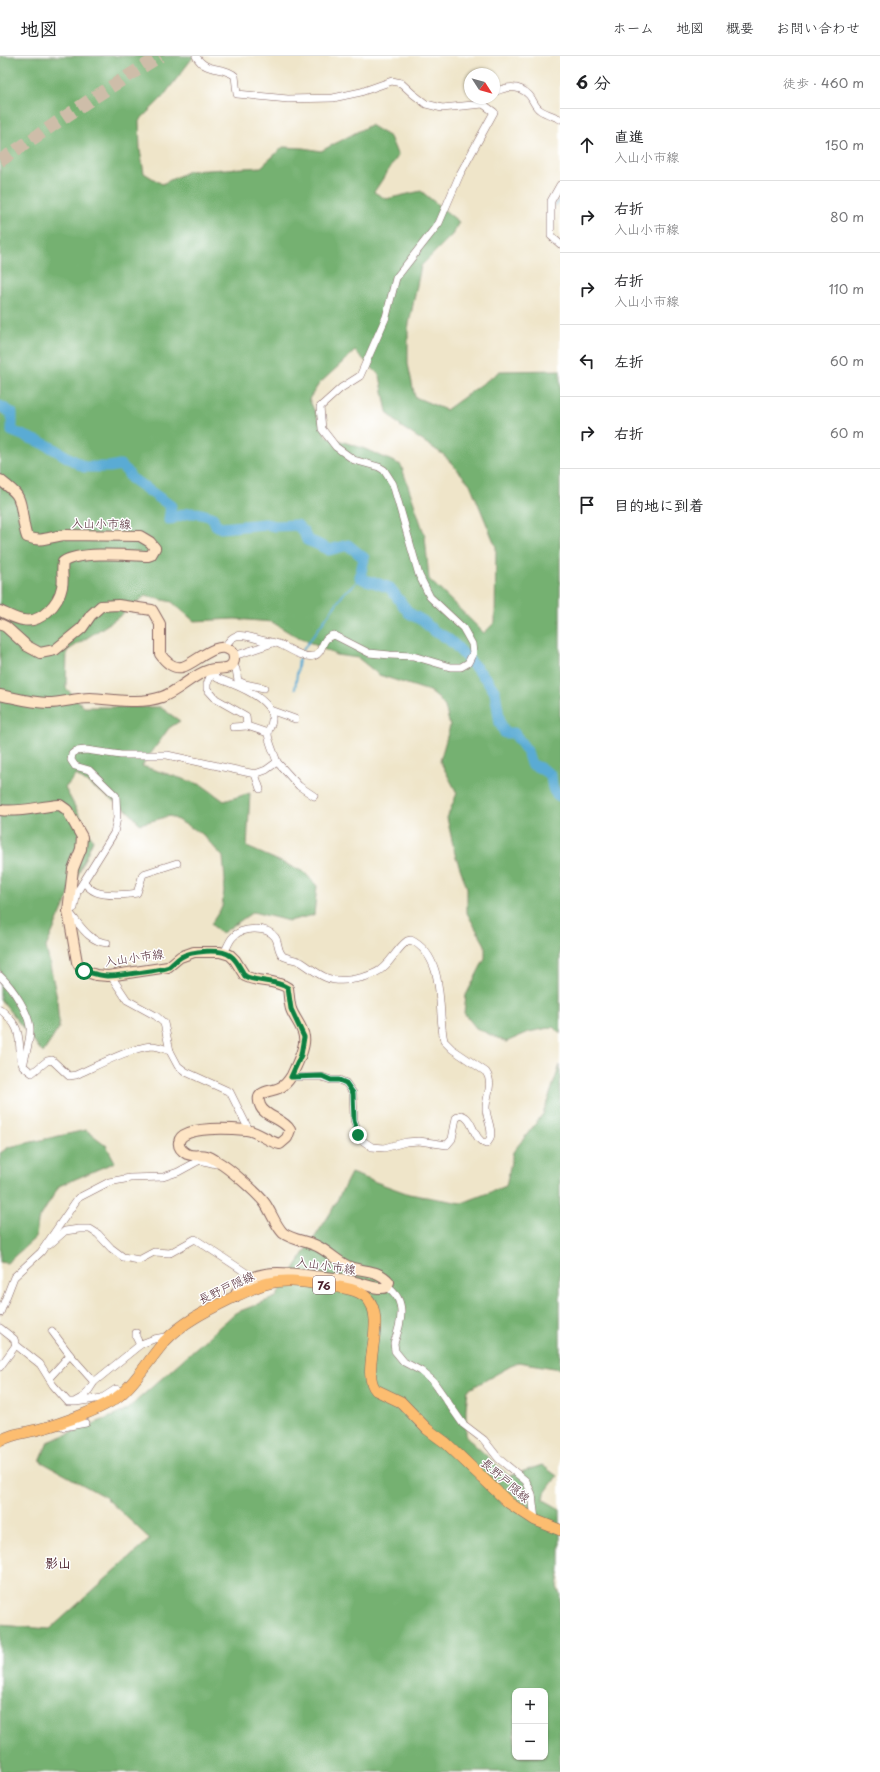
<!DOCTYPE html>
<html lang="ja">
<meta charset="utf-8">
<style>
body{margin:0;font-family:"Playpen Sans","Klee One",sans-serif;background:#f6f6f6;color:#202124}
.controls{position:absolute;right:12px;bottom:12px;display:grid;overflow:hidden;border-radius:8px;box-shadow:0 1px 3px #0004}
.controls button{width:36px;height:36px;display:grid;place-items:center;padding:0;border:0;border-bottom:1px solid #e0e0e0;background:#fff;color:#202124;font:20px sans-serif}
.compass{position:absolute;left:464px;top:12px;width:36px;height:36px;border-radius:50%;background:#fff;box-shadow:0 1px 3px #0004;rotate:126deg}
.stop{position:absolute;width:12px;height:12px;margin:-9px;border:3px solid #0b8043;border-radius:50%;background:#fff}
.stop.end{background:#0b8043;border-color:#fff;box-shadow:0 1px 4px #0008}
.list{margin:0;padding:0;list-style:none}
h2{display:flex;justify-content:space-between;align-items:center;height:52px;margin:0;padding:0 16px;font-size:17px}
h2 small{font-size:13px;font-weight:400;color:#757577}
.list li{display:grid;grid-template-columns:26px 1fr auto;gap:12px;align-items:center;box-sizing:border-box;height:72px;padding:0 16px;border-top:1px solid #e0e0e0}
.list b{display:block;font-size:15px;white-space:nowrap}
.list p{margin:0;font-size:13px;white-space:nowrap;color:#757577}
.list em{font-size:13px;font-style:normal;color:#757577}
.icon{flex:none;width:22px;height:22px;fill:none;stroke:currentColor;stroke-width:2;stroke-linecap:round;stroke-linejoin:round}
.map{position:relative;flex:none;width:560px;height:1716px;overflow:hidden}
header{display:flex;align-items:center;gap:24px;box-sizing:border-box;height:56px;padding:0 20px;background:#fff;border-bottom:1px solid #e0e0e0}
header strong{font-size:19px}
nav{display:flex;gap:22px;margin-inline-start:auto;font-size:14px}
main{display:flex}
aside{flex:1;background:#fff}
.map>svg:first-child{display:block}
.forest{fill:#75b171;stroke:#60684e;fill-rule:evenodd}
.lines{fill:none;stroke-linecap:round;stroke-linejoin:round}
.stream{stroke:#5aabd4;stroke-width:2}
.river{stroke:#5aabd4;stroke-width:11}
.highway-tunnel{stroke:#cebda9;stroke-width:13;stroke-dasharray:13 6;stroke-linecap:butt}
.street-casing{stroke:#846462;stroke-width:8}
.secondary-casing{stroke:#846462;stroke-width:12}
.primary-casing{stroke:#846462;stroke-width:12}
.street{stroke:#fff;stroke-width:7}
.secondary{stroke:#fee5c5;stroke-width:10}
.primary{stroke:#fcbd6f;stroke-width:11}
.route{stroke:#0b8043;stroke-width:5}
.labels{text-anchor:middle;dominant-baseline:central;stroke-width:3;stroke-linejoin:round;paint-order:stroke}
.shield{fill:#fff;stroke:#80626b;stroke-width:1}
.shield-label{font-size:11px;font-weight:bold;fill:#4a1f2b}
.street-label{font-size:12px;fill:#4a1f2b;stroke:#fff}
.neighbourhood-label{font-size:13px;font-weight:bold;fill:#4a1f2b;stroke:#fff}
</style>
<header>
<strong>地図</strong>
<nav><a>ホーム</a><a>地図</a><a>概要</a><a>お問い合わせ</a></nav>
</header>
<main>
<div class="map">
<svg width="560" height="1716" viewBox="0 0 560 1716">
<rect width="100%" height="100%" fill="#fff"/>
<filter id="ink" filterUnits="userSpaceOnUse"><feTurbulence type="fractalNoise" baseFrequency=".025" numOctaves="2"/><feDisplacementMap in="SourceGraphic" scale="8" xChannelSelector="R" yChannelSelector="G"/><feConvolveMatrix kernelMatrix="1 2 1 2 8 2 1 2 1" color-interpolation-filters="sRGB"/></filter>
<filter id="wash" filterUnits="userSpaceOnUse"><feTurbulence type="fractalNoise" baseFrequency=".012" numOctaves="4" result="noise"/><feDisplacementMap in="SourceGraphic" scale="16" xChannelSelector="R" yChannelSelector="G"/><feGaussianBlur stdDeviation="0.9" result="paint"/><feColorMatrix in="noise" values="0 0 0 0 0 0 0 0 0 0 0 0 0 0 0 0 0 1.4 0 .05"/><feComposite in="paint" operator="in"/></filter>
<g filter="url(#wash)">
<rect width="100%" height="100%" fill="#efe5c9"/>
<g class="forest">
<path d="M0 0H194L162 42 139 65 140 94 144 117 162 128 189 115 261 111 283 91 304 92 321 95 370 69 390 81 398 100 374 136 386 143 421 135 459 166 452 179 421 210 408 273V308L415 341 446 354 500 315 560 314V978L553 971 529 976 506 986 476 972 464 957 466 939 485 902V889L467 857V832L455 798 447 762 457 737 440 705 450 670 445 651 439 643 429 635 379 619 358 602 336 599 290 577 272 566 235 563 194 565 172 546 145 540 116 563 67 595 66 632 84 651H160L180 665 169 672 142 710 202 729 224 745 250 737 247 791 304 816 317 830 314 859 289 865 253 856 221 878 211 868 222 851 225 825 223 801 201 777 170 760 140 768 128 755 76 719 65 732 93 784 46 891 57 942 59 972 43 997 0 943ZM355 295 380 320 387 356 400 370 444 399 470 428 496 491 495 566 484 577 429 523 425 480 401 409 365 393 326 380 309 343 319 328Z"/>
<path d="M560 1009V1313L518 1306 468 1334 466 1352V1381L509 1420 542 1409 557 1420 545 1437 544 1444 560 1453V1513L557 1531 560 1538V1716H0V1569L50 1573 150 1483 105 1441 40 1405 48 1386 125 1355 235 1257 276 1241 331 1156 351 1117 409 1138 462 1147 506 1130 513 1096 543 1058ZM515 1635H545V1701H515Z"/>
<polygon points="86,1074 106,1089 115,1106 59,1130 38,1165 36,1181 7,1207 0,1206 0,1097 9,1091"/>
</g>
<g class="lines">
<g class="stream">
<polyline points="556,149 560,144"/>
<polyline points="303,594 345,536 353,530 360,521"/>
<polyline points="295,633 299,603"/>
</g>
<path class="river" d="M0 350 12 357V375L47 389 84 411H110L120 409 127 415 131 422 171 450 169 464C186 456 196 454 213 462L216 469 221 472 265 468 275 470 297 469 304 476 307 484 315 487 329 494 348 489 364 502 360 521 365 524 376 527 390 532 409 557 423 565 434 575 447 582 456 590 487 624 495 636 500 667 505 677H514L527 695 531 708 540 712 551 719C552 727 552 737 560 740"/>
</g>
</g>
<g filter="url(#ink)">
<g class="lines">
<polyline class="highway-tunnel" points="0,105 90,44 160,0"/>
<defs>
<g id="street">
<path d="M196 0C206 18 223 9 235 20L237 38 288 43 333 42 361 36 392 25 401 27 413 38 426 48 442 52 483 48 487 42"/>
<path d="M494 36C506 31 518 28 529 39 533 43 534 50 540 54 546 58 554 60 560 63"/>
<polyline points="560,129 551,145 551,180 560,188"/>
<path d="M225 592C233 573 246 580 261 584 267 585 274 586 279 588 289 592 303 603 314 600 325 596 319 582 334 579L369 597 390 599 413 600 450 611H461L468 607 473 597 472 588 463 572 430 541 419 519 393 428 384 414 379 411 354 404 336 391 322 373 320 351 341 332 360 320 386 261 396 222 439 167 460 118 494 56 483 48"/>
<polyline points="234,600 273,587"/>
<polyline points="232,608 236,613 238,625 245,628 264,632"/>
<polyline points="213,614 207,628 207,633 216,643 246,660 247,670 268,677"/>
<polyline points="270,654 295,663"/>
<polyline points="233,671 247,670"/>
<polyline points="277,706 299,730 314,740"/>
<polyline points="255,718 260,733"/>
<path d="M84 826C87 830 91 834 96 836 105 840 127 839 137 837L143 818 177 807"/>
<path d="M107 887C87 885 80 868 68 855L74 852 77 836 114 777 117 762 116 740 89 714 75 710 71 704 72 698 76 695 86 694 121 699H167L255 718 266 714 277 706C275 699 267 682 268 676 269 672 272 669 272 664 274 642 233 628 217 622L213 614"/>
<path d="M224 897C227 892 229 885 233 881 241 871 267 870 275 881 279 886 277 895 283 900 288 903 295 903 301 906 309 911 317 918 327 922 340 927 362 923 375 917 389 911 395 894 407 885L411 884C447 902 437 954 444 985L452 993 486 1016C494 1027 486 1040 486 1052 486 1064 497 1079 486 1088 472 1083 474 1062 461 1059L456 1062 452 1083 447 1089 419 1085 406 1086 384 1092 372 1091 360 1083 354 1064 353 1037 346 1027 339 1024H331L322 1021H291"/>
<path d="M0 920C12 931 31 959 30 975 30 985 26 996 24 1006"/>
<polyline points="111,920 127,944 156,960 164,967 170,995 178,1010 186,1016 230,1036 249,1074"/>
<path d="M0 953C22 972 18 978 21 1005L23 1010 32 1017 47 1005 52 1004 69 1020 76 1019C94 1011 132 991 152 990 158 990 164 993 170 995"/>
<polyline points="49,1189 65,1175 79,1173 90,1173 98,1178 111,1192 123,1201 139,1204 154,1196 170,1197 195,1183 254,1222"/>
<path d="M387 1231C408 1244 401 1268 394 1287L395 1295 404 1306 421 1315 433 1325 463 1368 484 1384 499 1403 526 1425 532 1438 535 1464"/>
<polyline points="0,1257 14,1221 41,1196 78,1142 109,1126 130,1122 163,1121 178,1116 200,1104 216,1108"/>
<polyline points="0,1272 14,1283 16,1289 40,1308 53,1329 68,1346 74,1346 85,1340 94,1326 141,1288 154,1283 170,1280"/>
<polyline points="52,1275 70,1299"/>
<polyline points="136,1277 136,1281 140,1289"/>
<polyline points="0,1311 16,1289"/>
<polyline points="49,1322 70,1299 94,1326"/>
<polyline points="76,1346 102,1342 116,1333 122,1336"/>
<polyline points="59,1368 64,1371 86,1367"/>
</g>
<g id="secondary">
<path d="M0 424C5 428 12 433 16 438 23 446 22 469 27 481 43 487 50 480 66 479L140 480 150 486 155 492 151 499 148 500C128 499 79 495 63 506 61 515 64 523 62 531 59 547 41 568 23 564 15 563 7 558 0 555"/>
<path d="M0 568 6 571 27 590 40 597 55 594 82 572 91 559 101 550 118 549 152 554 160 568V598C165 605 172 613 182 611 195 608 217 583 231 595 233 596 234 600 234 603 233 616 218 611 209 614 192 619 179 635 162 641 138 649 114 643 90 642 75 642 62 647 48 647 32 647 15 642 0 639"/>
<path d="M0 754C21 757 40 750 60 749L67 754 82 781 81 793 73 813 68 855 77 906 80 911 84 915 96 919 108 920 168 911 180 901 194 896H220L230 899 235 904 245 920C258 927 275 923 288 932 289 939 289 946 291 953 294 962 303 971 304 981 306 991 296 1010 292 1019 289 1024 285 1030 279 1032 271 1036 254 1034 260 1049 264 1061 283 1062 290 1074L287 1082 280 1088C268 1086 258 1075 246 1074 234 1073 181 1069 179 1086 178 1091 182 1095 187 1098 194 1101 200 1098 207 1100 211 1101 215 1104 218 1106 229 1112 256 1136 264 1146 271 1155 275 1169 283 1177 292 1184 307 1185 317 1190 330 1196 340 1209 353 1212 367 1216 379 1214 389 1226L387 1231C377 1235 362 1227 351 1225 339 1222 327 1221 314 1220 288 1217 246 1209 235 1241"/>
</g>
<path id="primary" d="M0 1385C12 1377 26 1377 40 1373 60 1368 105 1352 120 1339 137 1325 150 1302 165 1285 185 1264 212 1252 238 1239 248 1235 258 1229 269 1227 286 1223 303 1226 320 1228 334 1231 355 1231 366 1241 389 1262 359 1316 376 1334L401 1346 427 1373 446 1387 509 1447 535 1464 560 1474"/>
</defs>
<use href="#street" class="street-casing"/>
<use href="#secondary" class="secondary-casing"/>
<use href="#primary" class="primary-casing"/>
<use href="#street" class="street"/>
<use href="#secondary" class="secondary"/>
<use href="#primary" class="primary"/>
</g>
</g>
<g class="lines" filter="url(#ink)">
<path class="route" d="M84 915C92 917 100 920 108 920 117 920 163 914 169 911 173 908 176 904 181 901 191 895 221 892 231 900 237 904 241 914 245 920 258 927 275 923 288 932L291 953 304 981 301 999 291 1021 322 1020 331 1024H339L346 1027 353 1037 354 1064 358 1079"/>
</g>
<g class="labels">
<rect class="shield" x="313" y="1220" width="22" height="18" rx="3"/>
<g class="shield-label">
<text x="324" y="1229">76</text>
</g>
<g class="street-label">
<text transform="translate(101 467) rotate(1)">入山小市線</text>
<text transform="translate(134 901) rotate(-8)">入山小市線</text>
<text transform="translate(326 1209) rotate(8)">入山小市線</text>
<text transform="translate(226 1231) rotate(-25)">長野戸隠線</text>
<text transform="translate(506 1424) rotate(41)">長野戸隠線</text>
</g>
<g class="neighbourhood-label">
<text x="58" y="1506">影山</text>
</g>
</g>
</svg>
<div class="controls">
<button>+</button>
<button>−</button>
</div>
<svg class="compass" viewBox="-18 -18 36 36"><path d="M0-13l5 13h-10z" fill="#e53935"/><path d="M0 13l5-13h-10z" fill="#757577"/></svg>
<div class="stop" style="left:84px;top:915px"></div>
<div class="stop end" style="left:358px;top:1079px"></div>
</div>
<aside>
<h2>6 分<small>徒歩 · 460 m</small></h2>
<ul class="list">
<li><svg class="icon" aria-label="ahead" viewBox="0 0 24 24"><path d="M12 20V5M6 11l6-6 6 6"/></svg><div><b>直進</b><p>入山小市線</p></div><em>150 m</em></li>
<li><svg class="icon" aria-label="right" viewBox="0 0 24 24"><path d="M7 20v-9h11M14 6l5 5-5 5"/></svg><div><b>右折</b><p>入山小市線</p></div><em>80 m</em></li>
<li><svg class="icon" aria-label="right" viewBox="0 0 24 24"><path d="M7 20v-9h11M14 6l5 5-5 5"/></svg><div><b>右折</b><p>入山小市線</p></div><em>110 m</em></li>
<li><svg class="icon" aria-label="left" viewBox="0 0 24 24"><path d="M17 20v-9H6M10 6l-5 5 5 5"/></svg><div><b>左折</b></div><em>60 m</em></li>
<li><svg class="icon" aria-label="right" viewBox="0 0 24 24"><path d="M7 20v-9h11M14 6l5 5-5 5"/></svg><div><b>右折</b></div><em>60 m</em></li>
<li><svg class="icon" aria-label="arrive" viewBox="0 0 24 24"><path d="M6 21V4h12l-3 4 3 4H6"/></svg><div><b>目的地に到着</b></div></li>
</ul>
</aside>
</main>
